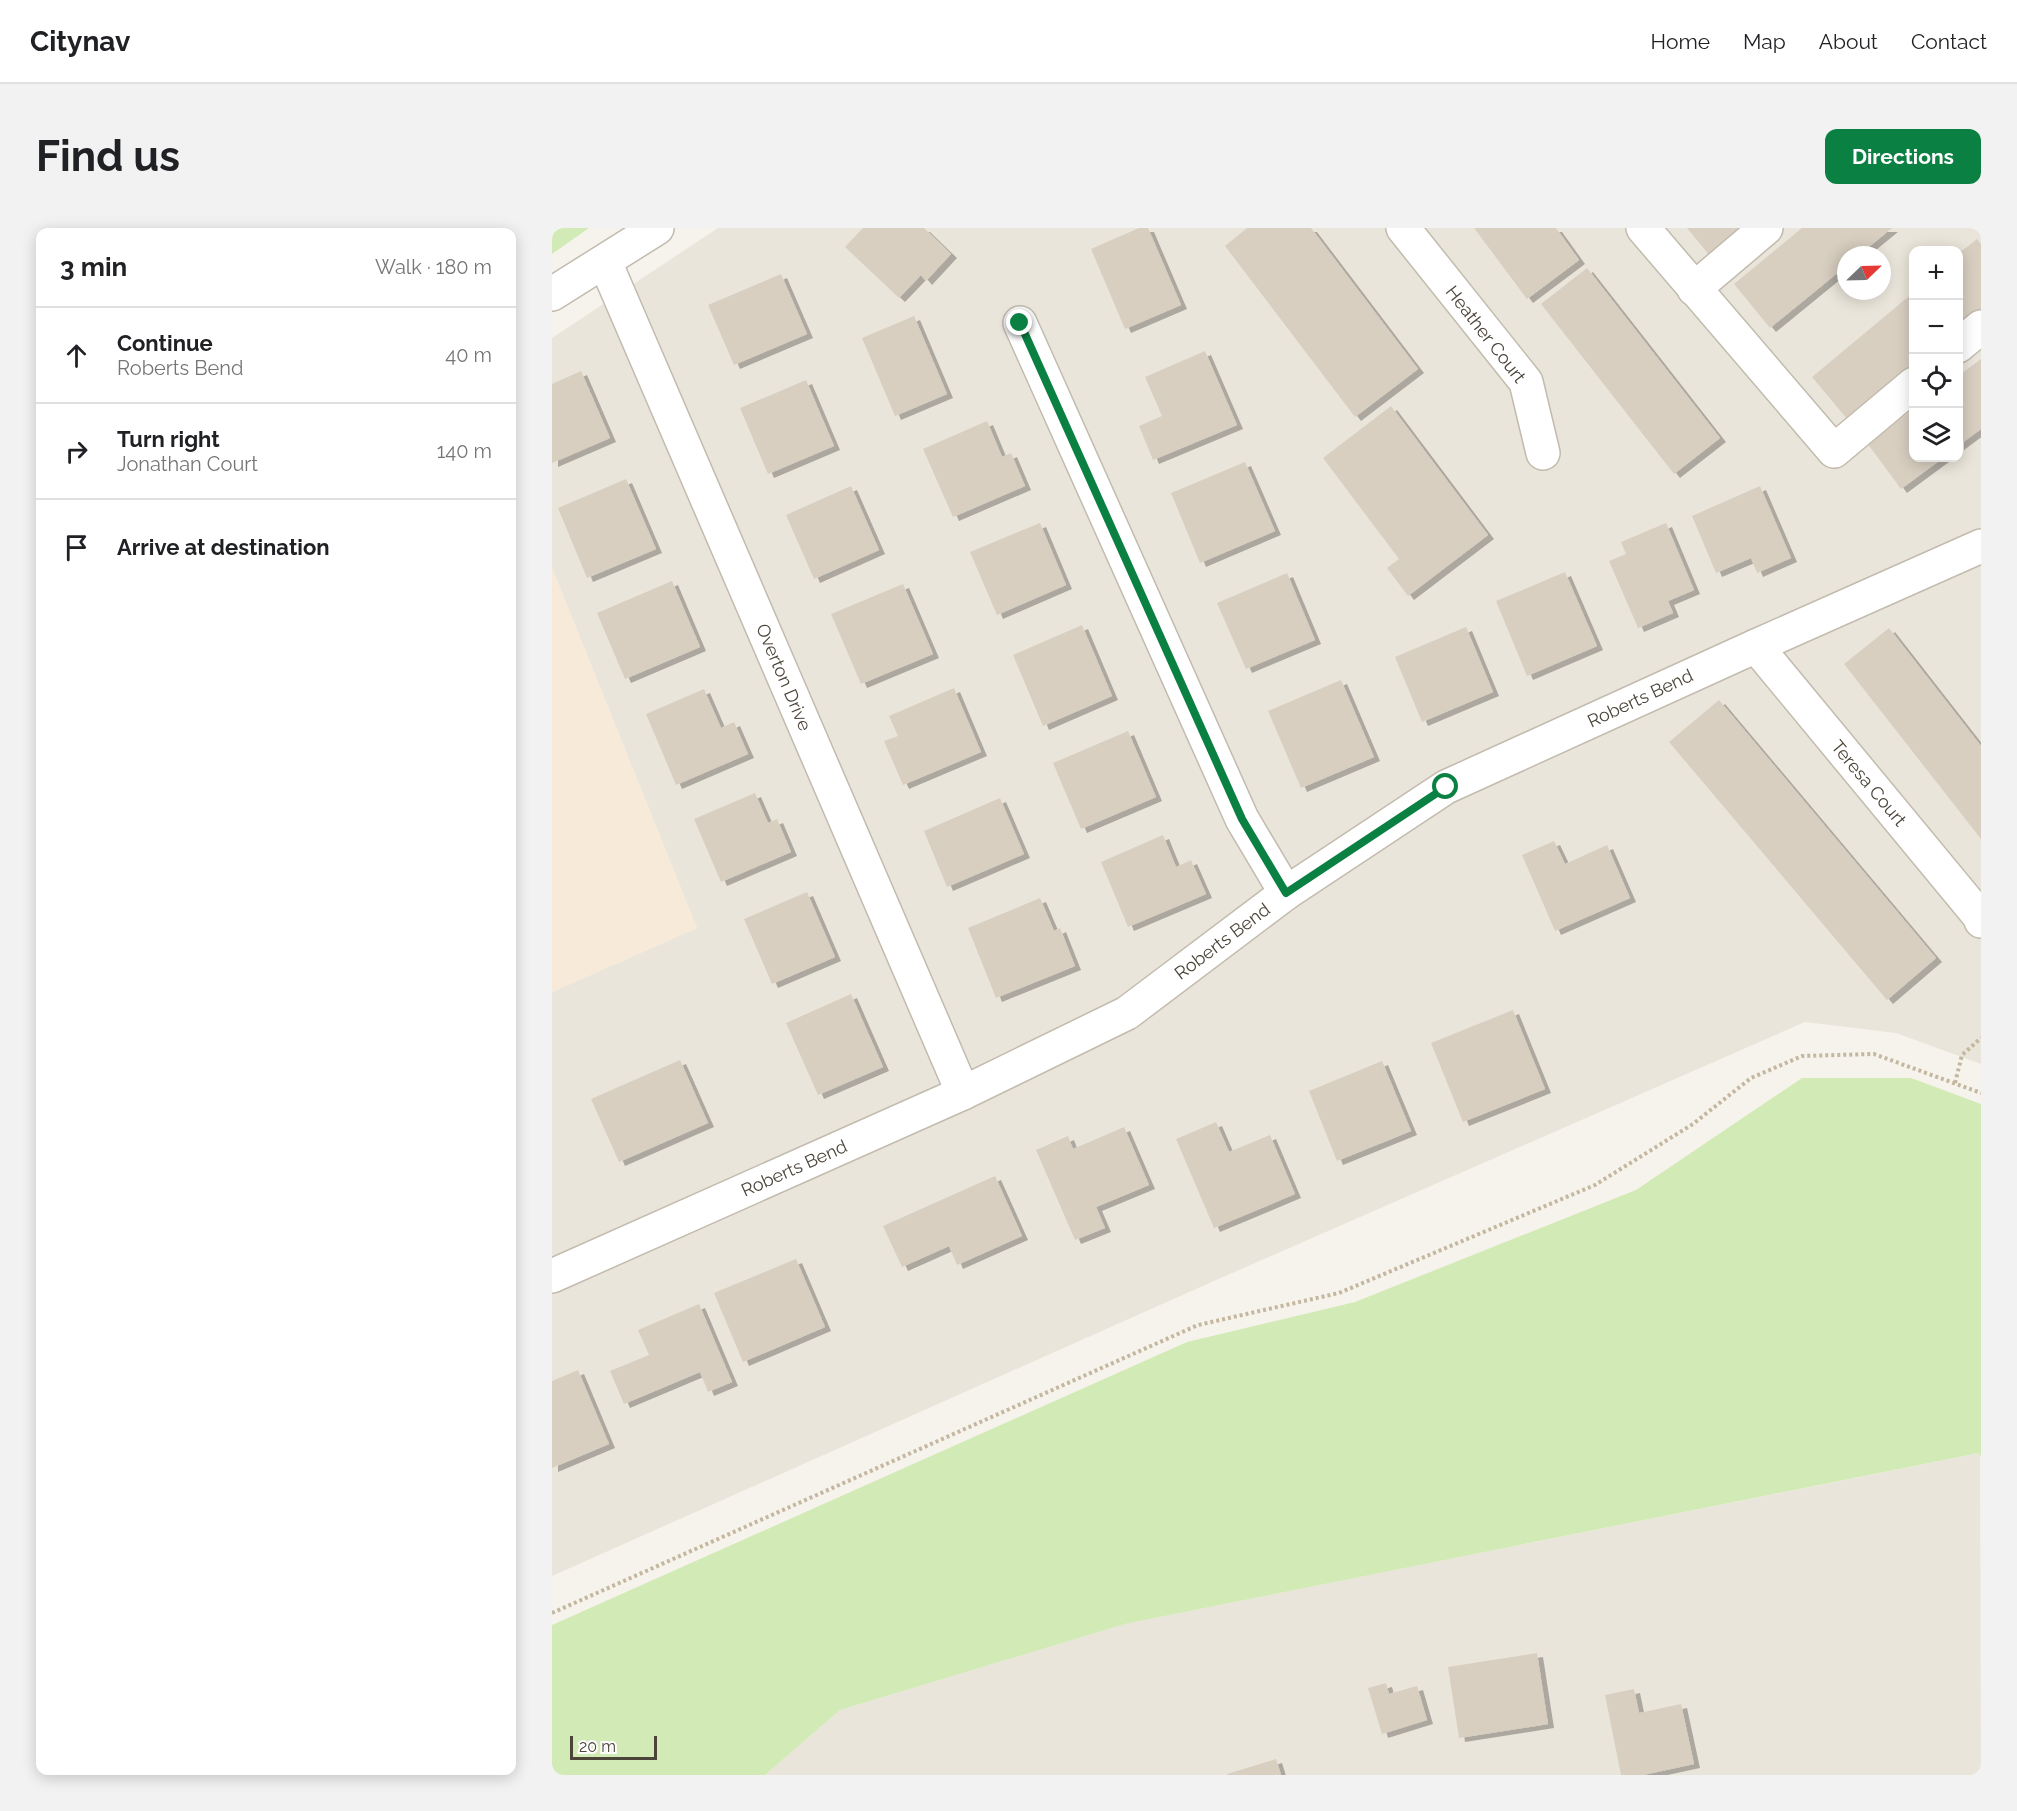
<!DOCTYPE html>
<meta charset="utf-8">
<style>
body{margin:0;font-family:Raleway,sans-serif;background:#f2f2f2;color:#202124}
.controls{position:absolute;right:18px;top:18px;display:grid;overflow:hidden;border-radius:12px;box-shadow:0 3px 15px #0003}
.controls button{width:54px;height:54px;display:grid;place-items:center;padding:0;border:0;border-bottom:2px solid #e0e0e0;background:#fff;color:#202124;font:30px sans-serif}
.compass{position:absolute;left:1285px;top:18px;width:54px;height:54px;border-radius:50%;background:#fff;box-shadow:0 3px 15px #0003;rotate:67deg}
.scale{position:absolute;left:18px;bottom:15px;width:87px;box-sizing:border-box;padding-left:6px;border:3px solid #4b4439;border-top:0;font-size:16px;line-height:21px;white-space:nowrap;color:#4b4439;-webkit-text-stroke:4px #fff;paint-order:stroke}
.stop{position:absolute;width:18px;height:18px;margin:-14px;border:4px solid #0b8043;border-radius:50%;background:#fff}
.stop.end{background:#0b8043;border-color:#fff;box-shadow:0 2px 6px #0008}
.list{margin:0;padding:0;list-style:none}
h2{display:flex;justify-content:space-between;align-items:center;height:78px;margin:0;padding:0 24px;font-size:26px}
h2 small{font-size:20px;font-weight:400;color:#757577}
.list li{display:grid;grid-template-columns:39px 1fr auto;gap:18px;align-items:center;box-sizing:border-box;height:96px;padding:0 24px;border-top:2px solid #e0e0e0}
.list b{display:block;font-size:22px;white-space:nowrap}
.list p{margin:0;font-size:20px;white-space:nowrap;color:#757577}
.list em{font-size:20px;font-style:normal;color:#757577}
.icon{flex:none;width:33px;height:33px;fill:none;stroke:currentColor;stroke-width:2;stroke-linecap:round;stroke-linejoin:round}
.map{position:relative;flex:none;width:1429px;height:1547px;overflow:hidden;border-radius:12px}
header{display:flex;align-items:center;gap:36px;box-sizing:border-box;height:84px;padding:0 30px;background:#fff;border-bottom:2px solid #e0e0e0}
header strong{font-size:28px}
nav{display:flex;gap:33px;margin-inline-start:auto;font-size:21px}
.intro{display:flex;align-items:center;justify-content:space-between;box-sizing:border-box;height:144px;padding:0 36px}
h1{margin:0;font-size:42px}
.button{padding:15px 27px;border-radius:12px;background:#0b8043;color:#fff;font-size:21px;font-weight:700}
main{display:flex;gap:36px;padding:0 36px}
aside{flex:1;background:#fff;border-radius:12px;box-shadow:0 3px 15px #0003}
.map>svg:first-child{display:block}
.residential{fill:#eae5da;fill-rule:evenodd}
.commercial{fill:#f7ead8}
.green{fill:#d2eab5}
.building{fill:#d8cfc1;filter:url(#shadow)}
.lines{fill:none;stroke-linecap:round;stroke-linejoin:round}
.minor-casing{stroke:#c2bbae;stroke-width:36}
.path{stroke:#c4b79f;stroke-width:4;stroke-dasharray:3 3;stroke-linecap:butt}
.minor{stroke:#fff;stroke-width:33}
.route{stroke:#0b8043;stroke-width:8}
.labels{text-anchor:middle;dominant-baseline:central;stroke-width:5;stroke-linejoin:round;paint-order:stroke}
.street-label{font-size:18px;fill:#4b4439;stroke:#fff}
</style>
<header>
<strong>Citynav</strong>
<nav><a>Home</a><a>Map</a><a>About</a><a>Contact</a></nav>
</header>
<div class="intro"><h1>Find us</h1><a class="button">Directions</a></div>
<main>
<aside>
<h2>3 min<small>Walk · 180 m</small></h2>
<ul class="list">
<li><svg class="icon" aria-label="ahead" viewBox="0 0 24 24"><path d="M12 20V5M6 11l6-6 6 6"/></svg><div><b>Continue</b><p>Roberts Bend</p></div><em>40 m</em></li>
<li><svg class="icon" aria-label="right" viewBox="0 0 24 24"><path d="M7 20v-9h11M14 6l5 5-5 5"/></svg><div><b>Turn right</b><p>Jonathan Court</p></div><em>140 m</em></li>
<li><svg class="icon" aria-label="arrive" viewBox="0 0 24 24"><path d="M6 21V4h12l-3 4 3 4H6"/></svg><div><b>Arrive at destination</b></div></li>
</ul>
</aside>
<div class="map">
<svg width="1429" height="1547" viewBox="0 0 1429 1547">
<defs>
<filter id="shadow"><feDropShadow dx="6" dy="4" stdDeviation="0" flood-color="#0004"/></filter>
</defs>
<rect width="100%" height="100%" fill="#f6f3ec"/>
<g class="residential">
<path d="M166 0H1429V836L1344 805 1253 794 662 1053 0 1348V764L145 700 0 340V110ZM1362 22H1406V230H1362ZM1294 27H1330V63H1294Z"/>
<polygon points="1428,1225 1429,1547 213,1547 288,1482 573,1396"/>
</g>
<polygon class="commercial" points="0,340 145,700 0,764"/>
<g class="green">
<polygon points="0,0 37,0 0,26"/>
<polygon points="1250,850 1359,850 1429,876 1429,1229 1427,1225 573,1396 288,1482 213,1547 0,1547 0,1397 635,1114 803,1074 1084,962"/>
</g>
<g class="building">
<polygon points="311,0 372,0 399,26 374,53 369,47 347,70 293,19"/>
<polygon points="587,0 596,0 629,77 573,101 539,21"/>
<polygon points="695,0 759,0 866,141 803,189 673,18"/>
<polygon points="922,0 1004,0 1027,32 975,71"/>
<polygon points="1135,0 1193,0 1158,28"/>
<polygon points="1250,0 1340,0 1307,27 1294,27 1294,38 1218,100 1182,56"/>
<polygon points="1425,11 1429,16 1429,80 1406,99 1406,26"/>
<polygon points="1035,40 1168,210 1122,246 989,76"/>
<polygon points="229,46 255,106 182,137 156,77"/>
<polygon points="1362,64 1362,137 1296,192 1260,149"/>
<polygon points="362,88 395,166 343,188 310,110"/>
<polygon points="653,123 685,197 601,232 587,198 610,188 593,149"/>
<polygon points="1429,131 1429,201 1406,218 1406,148"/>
<polygon points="29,143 58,210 0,235 0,156"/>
<polygon points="254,152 282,218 216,246 188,180"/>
<polygon points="839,178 936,307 856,368 835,340 847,331 771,230"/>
<polygon points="1362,181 1362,230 1391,230 1349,261 1315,215"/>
<polygon points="435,193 450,229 459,225 473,258 401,289 371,221"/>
<polygon points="693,234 723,303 648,335 619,265"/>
<polygon points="74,251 104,321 35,350 6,280"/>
<polygon points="299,258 327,322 262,351 234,287"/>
<polygon points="1208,258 1239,330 1205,345 1199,330 1164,345 1140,288"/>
<polygon points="488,295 514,357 445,387 418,324"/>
<polygon points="1114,295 1142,362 1116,373 1121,385 1086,400 1057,333 1074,326 1069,314"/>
<polygon points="1013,344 1045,418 975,448 944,373"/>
<polygon points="735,345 763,412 694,441 665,375"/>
<polygon points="120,353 148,419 73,451 45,385"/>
<polygon points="351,356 381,426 309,456 279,386"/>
<polygon points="530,397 560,468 491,498 461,427"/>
<polygon points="914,399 941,464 870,494 843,429"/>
<polygon points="1337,400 1429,518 1429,611 1292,436"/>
<polygon points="789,452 822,529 749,560 716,483"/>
<polygon points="402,460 429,524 351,557 332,513 346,508 337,488"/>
<polygon points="152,461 169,500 182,494 196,526 124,557 94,486"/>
<polygon points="1167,472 1384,730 1335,772 1117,514"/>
<polygon points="576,503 604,569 529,601 501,535"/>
<polygon points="203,565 216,595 225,591 239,624 169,654 142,591"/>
<polygon points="448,570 472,626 395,659 372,603"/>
<polygon points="611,607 624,639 639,632 654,666 576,699 549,634"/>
<polygon points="1002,613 1013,636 1055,617 1078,670 1003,703 970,627"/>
<polygon points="255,664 283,729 220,756 192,691"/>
<polygon points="488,670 502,703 508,700 523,738 444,770 416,700"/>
<polygon points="299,766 331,839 266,867 234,795"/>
<polygon points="961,782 993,861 911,894 879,815"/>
<polygon points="128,832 156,895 67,934 39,871"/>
<polygon points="830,833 859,903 785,933 757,863"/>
<polygon points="664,894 677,924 718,907 743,966 662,1000 624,911"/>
<polygon points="572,899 597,957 544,979 553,1000 523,1012 484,922 516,908 521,921"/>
<polygon points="443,948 470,1008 405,1037 397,1018 350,1039 331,998"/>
<polygon points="244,1031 273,1099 191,1134 162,1065"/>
<polygon points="147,1076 180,1154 156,1164 148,1144 72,1176 58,1143 97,1127 86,1102"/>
<polygon points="26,1142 57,1216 0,1240 0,1153"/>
<polygon points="985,1425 996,1496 907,1510 896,1439"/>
<polygon points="834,1455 837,1466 865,1458 875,1492 830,1506 816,1460"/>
<polygon points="1082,1461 1087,1485 1129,1476 1142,1536 1091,1547 1069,1547 1053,1467"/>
<polygon points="724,1531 729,1547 676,1547 675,1546"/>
</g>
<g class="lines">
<defs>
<g id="minor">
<polyline points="851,0 974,154 991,225"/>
<polyline points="1091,0 1282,223 1362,156"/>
<polyline points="53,34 411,865"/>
<polyline points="1142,61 1214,0"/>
<polyline points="0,66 105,0"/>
<polyline points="468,95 690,591 734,665"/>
<polyline points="1406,118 1429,99"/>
<polyline points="1204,418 1428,689 1429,693"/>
<polyline points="0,1048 411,865 575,785 734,665 894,559 1204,418 1429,318"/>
</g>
</defs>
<use href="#minor" class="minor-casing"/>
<g class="path">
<polyline points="1403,855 1410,827 1429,810"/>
<polyline points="0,1385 646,1097 787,1065 1043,957 1141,896 1199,850 1250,828 1322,826 1429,865"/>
</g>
<use href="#minor" class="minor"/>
</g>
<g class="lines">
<polyline class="route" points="468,95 690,591 734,665 894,559"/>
</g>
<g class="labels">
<g class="street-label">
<text transform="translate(934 106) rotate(52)">Heather Court</text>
<text transform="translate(232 449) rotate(67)">Overton Drive</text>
<text transform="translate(1088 470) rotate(-25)">Roberts Bend</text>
<text transform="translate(1317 555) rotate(50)">Teresa Court</text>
<text transform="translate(670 713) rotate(-37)">Roberts Bend</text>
<text transform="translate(242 940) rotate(-24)">Roberts Bend</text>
</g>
</g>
</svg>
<div class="controls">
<button>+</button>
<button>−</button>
<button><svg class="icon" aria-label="locate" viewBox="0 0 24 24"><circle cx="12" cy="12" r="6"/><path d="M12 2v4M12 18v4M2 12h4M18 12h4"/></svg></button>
<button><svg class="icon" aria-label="layers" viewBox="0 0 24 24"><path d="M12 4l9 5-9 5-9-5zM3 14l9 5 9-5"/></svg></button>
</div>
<svg class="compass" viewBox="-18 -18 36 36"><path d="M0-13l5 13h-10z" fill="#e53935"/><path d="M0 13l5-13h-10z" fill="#757577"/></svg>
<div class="scale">20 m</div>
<div class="stop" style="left:894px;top:559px"></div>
<div class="stop end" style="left:468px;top:95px"></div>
</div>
</main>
